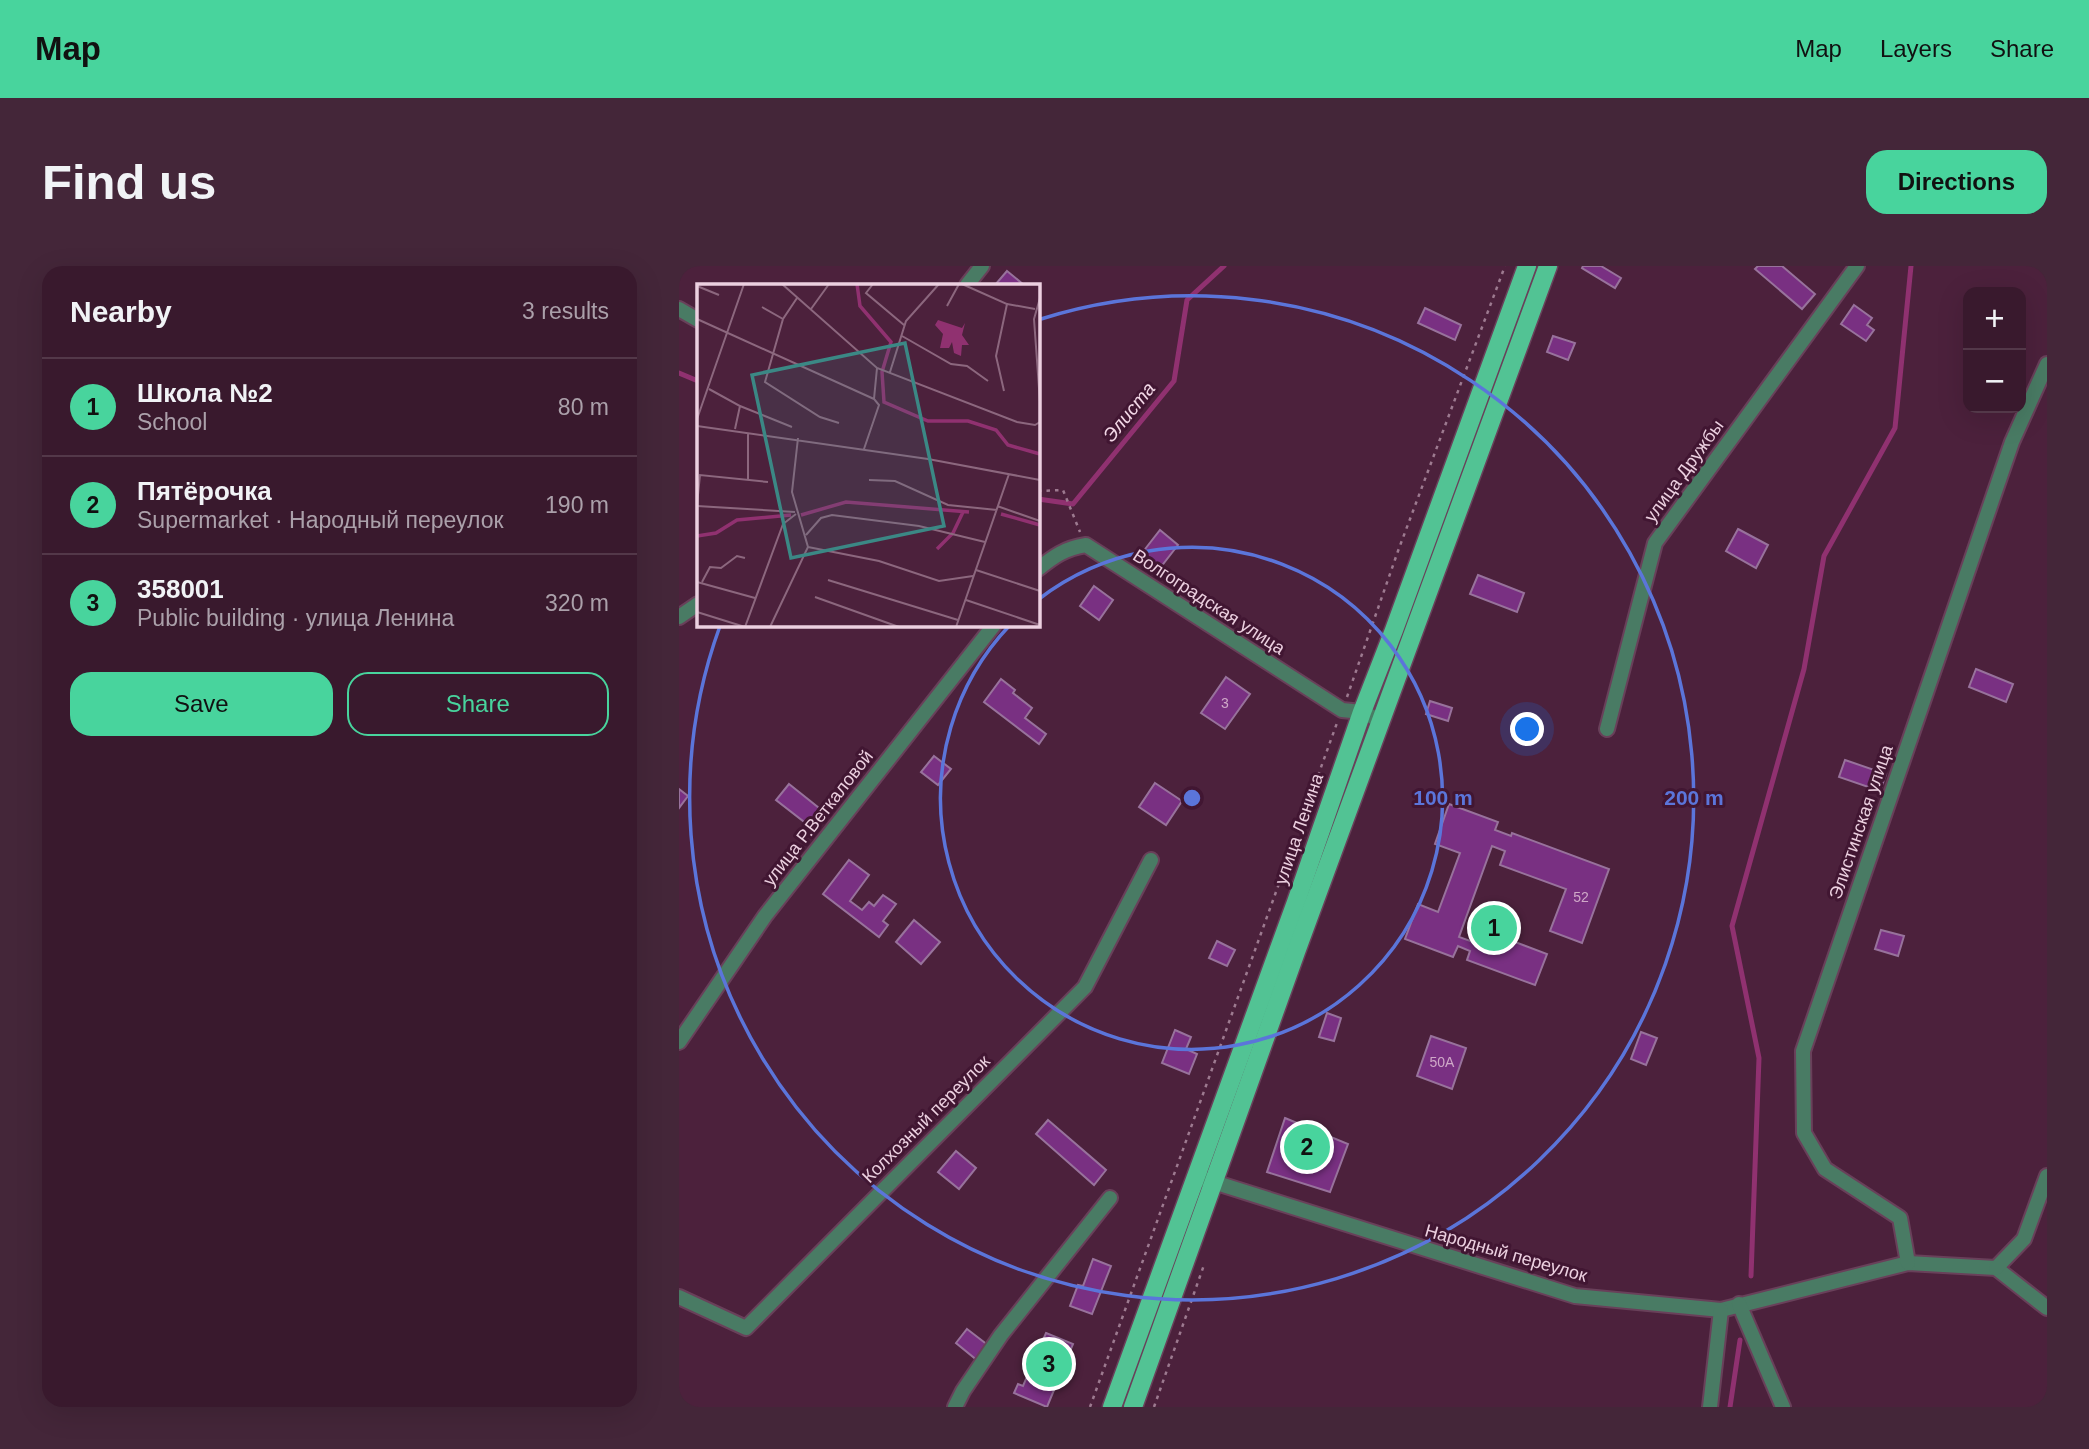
<!DOCTYPE html>
<meta charset="utf-8">
<style>
body{margin:0;font-family:Helvetica,sans-serif;background:#442639;color:#f1f3f6}
.controls{position:absolute;right:21px;top:21px;display:grid;overflow:hidden;border-radius:14px;box-shadow:0 7px 28px #0002}
.controls button{width:63px;height:63px;display:grid;place-items:center;padding:0;border:0;border-bottom:2px solid #533849;background:#39192d;color:#f1f3f6;font:35px sans-serif}
.you{position:absolute;left:849px;top:464px;width:24px;height:24px;margin:-18px;border:5px solid #fff;border-radius:50%;background:#1a73e8;box-shadow:0 0 0 10px #1a73e833}
.badge{display:grid;place-items:center;width:46px;height:46px;border-radius:50%;background:#48d49d;color:#111;font-size:23px;font-weight:700}
.pin{position:absolute;translate:-50% -50%;border:4px solid #fff;box-shadow:0 2px 7px #0006}
.list{margin:0;padding:0;list-style:none}
h2{display:flex;justify-content:space-between;align-items:center;height:91px;margin:0;padding:0 28px;font-size:30px}
h2 small{font-size:23px;font-weight:400;color:#aba0aa}
.list li{display:grid;grid-template-columns:46px 1fr auto;gap:21px;align-items:center;box-sizing:border-box;height:98px;padding:0 28px;border-top:2px solid #533849}
.list b{display:block;font-size:26px;white-space:nowrap}
.list p{margin:0;font-size:23px;white-space:nowrap;color:#aba0aa}
.list em{font-size:23px;font-style:normal;color:#aba0aa}
.actions{display:flex;gap:14px;padding:21px 28px}
.actions a{flex:1;padding:16px 0;border:2px solid #48d49d;border-radius:21px;text-align:center;font-size:24px;color:#48d49d}
.actions .main{background:#48d49d;color:#111}
.map{position:relative;flex:none;width:1368px;height:1141px;overflow:hidden;border-radius:21px}
header{display:flex;align-items:center;gap:42px;box-sizing:border-box;height:98px;padding:0 35px;background:#48d49d;color:#111}
header strong{font-size:33px}
nav{display:flex;gap:38px;margin-inline-start:auto;font-size:24px}
.intro{display:flex;align-items:center;justify-content:space-between;box-sizing:border-box;height:168px;padding:0 42px}
h1{margin:0;font-size:49px}
.button{padding:18px 32px;border-radius:21px;background:#48d49d;color:#111;font-size:24px;font-weight:700}
main{display:flex;gap:42px;padding:0 42px}
aside{flex:1;background:#39192d;border-radius:21px;box-shadow:0 7px 28px #0002}
.map>svg:first-child{display:block}
.lines{fill:none;stroke-linecap:round;stroke-linejoin:round}
.stream{stroke:#903170;stroke-width:5}
.building{fill:#793082;stroke:#98729c;stroke-width:2}
.minor-casing{stroke:#69405a;stroke-width:18}
.primary-casing{stroke:#69405a;stroke-width:21}
.path{stroke:#9d7a90;stroke-width:2.5;stroke-dasharray:3.5 5;stroke-linecap:butt}
.minor{stroke:#497b64;stroke-width:14}
.primary{stroke:#52c394;stroke-width:18}
.ring{fill:none;stroke:#5b75da;stroke-width:3.5}
.labels{text-anchor:middle;dominant-baseline:central;stroke-width:6;stroke-linejoin:round;paint-order:stroke}
.number-label{font-size:14px;fill:#cfa8c8}
.street-label{font-size:18px;fill:#ecd0e0;stroke:#411632}
.water-label{font-size:19px;font-style:italic;fill:#f3d8e7;stroke:#411632}
.inset-river{fill:none;stroke:#903170;stroke-width:3.5}
.inset-road{fill:none;stroke:#8c677e;stroke-width:2}
.view{fill:#3b8885;fill-opacity:0.15;stroke:#3b8885;stroke-width:3.5}
.inset-edge{fill:none;stroke:#ecd0e0;stroke-width:3.5}
.centre{fill:#5b75da;stroke:#411632;stroke-width:3.5}
.ring-label{font-size:21px;text-anchor:middle;font-weight:bold;fill:#5b75da;stroke:#411632;stroke-width:6;stroke-linejoin:round;paint-order:stroke}
</style>
<header>
<strong>Map</strong>
<nav><a>Map</a><a>Layers</a><a>Share</a></nav>
</header>
<div class="intro"><h1>Find us</h1><a class="button">Directions</a></div>
<main>
<aside>
<h2>Nearby<small>3 results</small></h2>
<ul class="list">
<li><span class="badge">1</span><div><b>Школа №2</b><p>School</p></div><em>80 m</em></li>
<li><span class="badge">2</span><div><b>Пятёрочка</b><p>Supermarket · Народный переулок</p></div><em>190 m</em></li>
<li><span class="badge">3</span><div><b>358001</b><p>Public building · улица Ленина</p></div><em>320 m</em></li>
</ul>
<div class="actions"><a class="main">Save</a><a>Share</a></div>
</aside>
<div class="map">
<svg width="1368" height="1141" viewBox="0 0 1368 1141">
<rect width="100%" height="100%" fill="#4c213c"/>
<g class="lines">
<g class="stream">
<polyline points="0,107 19,115"/>
<polyline points="359,233 394,238 495,115 508,34 545,0"/>
<polyline points="1072,1010 1080,792 1053,660 1125,403 1145,290 1216,162 1232,0"/>
<polyline points="1051,1141 1061,1074"/>
</g>
</g>
<g class="building">
<polygon points="904,0 922,0 942,12 936,22 903,2"/>
<polygon points="1079,0 1103,0 1136,28 1123,43 1076,3"/>
<polygon points="328,5 345,19 316,19"/>
<polygon points="1175,39 1193,52 1188,59 1195,64 1187,75 1162,58"/>
<polygon points="746,42 782,59 776,74 739,57"/>
<polygon points="874,70 896,77 889,94 868,86"/>
<polygon points="1059,263 1089,279 1077,302 1047,285"/>
<polygon points="481,264 499,279 481,302 463,287"/>
<polygon points="799,309 845,327 838,346 791,328"/>
<polygon points="415,320 434,334 420,354 401,340"/>
<polygon points="1297,403 1334,418 1327,436 1290,421"/>
<polygon points="547,411 571,428 546,463 522,447"/>
<polygon points="322,413 336,424 334,427 353,442 346,452 367,468 360,478 305,436"/>
<polygon points="751,435 773,442 769,455 747,448"/>
<polygon points="255,490 272,503 259,519 242,506"/>
<polygon points="1166,494 1207,508 1201,525 1160,511"/>
<polygon points="476,517 503,535 487,559 460,541"/>
<polygon points="110,518 145,546 133,562 97,534"/>
<polygon points="0,523 9,530 0,542"/>
<polygon points="770,538 819,556 816,564 832,570 833,567 930,603 903,677 871,665 887,623 821,599 826,585 813,580 780,671 794,676 799,662 868,688 856,719 788,694 791,685 779,680 774,691 726,673 739,638 759,646 781,587 756,578"/>
<polygon points="170,594 190,609 171,635 183,644 190,636 195,640 204,629 217,638 204,655 209,659 200,671 144,628"/>
<polygon points="235,654 261,676 242,698 217,676"/>
<polygon points="1202,664 1225,670 1219,690 1196,683"/>
<polygon points="538,675 556,684 548,700 530,692"/>
<polygon points="648,747 662,752 655,775 640,771"/>
<polygon points="496,764 512,771 507,783 518,788 510,808 483,797"/>
<polygon points="962,766 978,772 967,799 952,793"/>
<polygon points="752,770 787,782 773,823 738,810"/>
<polygon points="606,852 669,878 651,926 588,906"/>
<polygon points="369,854 427,904 415,919 357,868"/>
<polygon points="277,885 297,902 280,923 259,906"/>
<polygon points="414,993 432,1000 413,1048 391,1040 399,1019 404,1020"/>
<polygon points="288,1063 310,1080 299,1095 277,1077"/>
<polygon points="367,1067 394,1078 368,1141 335,1127 339,1118 344,1120"/>
</g>
<g class="lines">
<defs>
<g id="minor">
<polyline points="288,19 303,0"/>
<polyline points="0,43 19,54"/>
<path d="M359 303C374 291 386 282 407 279L663 444 683 446 702 455"/>
<polyline points="0,351 19,338"/>
<polyline points="928,463 976,277 1178,0"/>
<polyline points="0,776 86,650 315,359"/>
<polyline points="525,913 896,1030 1042,1044 1229,997 1317,1002 1368,1042"/>
<polyline points="1229,997 1221,952 1146,903 1125,867 1124,785 1333,176 1368,98"/>
<polyline points="1317,1002 1345,973 1368,910"/>
<polyline points="0,1031 67,1062 406,721 472,594"/>
<polyline points="1060,1038 1104,1141"/>
<polyline points="276,1141 284,1125 322,1069 431,932"/>
<polyline points="1031,1141 1042,1044"/>
</g>
<g id="primary">
<polyline points="433,1141 617,636 683,446 715,364 848,0"/>
<polyline points="454,1141 617,686 869,0"/>
</g>
</defs>
<use href="#minor" class="minor-casing"/>
<use href="#primary" class="primary-casing"/>
<g class="path">
<polyline points="359,225 384,224 401,266"/>
<polyline points="668,431 719,285 826,0"/>
<polyline points="411,1141 658,457"/>
<polyline points="475,1141 525,999"/>
</g>
<use href="#minor" class="minor"/>
<use href="#primary" class="primary"/>
</g>
<g class="ring">
<path d="M360 333A251 251 0 1 1 331 359"/>
<path d="M362 53A502 502 0 1 1 41 360"/>
</g>
<g class="labels">
<g class="number-label">
<text x="546" y="437">3</text>
<text x="902" y="631">52</text>
<text x="763" y="796">50А</text>
</g>
<g class="street-label">
<text transform="translate(1005 205) rotate(-54)">улица Дружбы</text>
<text transform="translate(530 336) rotate(33)">Волгоградская улица</text>
<text transform="translate(139 552) rotate(-52)">улица Р.Веткаловой</text>
<text transform="translate(1182 556) rotate(-71)">Элистинская улица</text>
<text transform="translate(620 563) rotate(-71)">улица Ленина</text>
<text transform="translate(247 853) rotate(-45)">Колхозный переулок</text>
<text transform="translate(827 987) rotate(16)">Народный переулок</text>
</g>
<g class="water-label">
<text transform="translate(450 146) rotate(-51)">Элиста</text>
</g>
</g>
<g transform="translate(18 18)">
<rect width="343" height="343" fill="#4c213c"/>
<path d="M241 36 265 44 268 39 265 51 272 61H265L264 72 257 69 255 58 252 64H243L246 50 238 41Z" fill="#903170"/>
<path class="inset-river" d="M160 0 163 22 194 58 185 88 187 118 231 137H271L299 146 311 161 343 170M304 230 343 241M104 231 149 218 272 228M0 252 19 249 40 236 94 231M240 265 256 249 266 228"/>
<path class="inset-road" d="M85 0 180 84 320 138 338 141 343 138M176 0 169 9 207 41M265 0 310 20 299 72 307 107M0 2 22 11M100 14 86 35 68 98 123 133 142 139M343 14 337 35 343 118M310 20 338 25M250 22 262 0M65 23 86 35M114 25 132 0M0 35 177 115M205 52 254 80 270 82 291 97M193 88 209 37 242 0M12 105 43 122 38 145M43 122 95 143M0 135 47 0M0 142 231 175 343 196M167 165 182 121 177 115 180 84M51 195V149M172 196 198 197 251 221 300 226M0 221 3 191 71 198M0 222 98 228M300 222 343 237M109 251 124 234 135 231 222 242 288 258M111 263 182 277 242 297 276 292M279 286 343 307M131 296 261 336M0 298 58 314M5 298 13 283 24 284 40 272 48 274M118 313 202 343M269 316 343 341M0 328 48 343 86 240 99 230M73 343 111 263 95 208 101 154M259 343 312 190"/>
<path class="view" d="M208 59 247 242 94 274 55 91Z"/>
<rect width="343" height="343" class="inset-edge"/>
</g>
<circle cx="513" cy="532" r="10" class="centre"/>
<g class="ring-label">
<text x="764" y="539">100 m</text>
<text x="1015" y="539">200 m</text>
</g>
</svg>
<div class="controls">
<button>+</button>
<button>−</button>
</div>
<div class="you"></div>
<div class="pin badge" style="left:815px;top:662px">1</div>
<div class="pin badge" style="left:628px;top:881px">2</div>
<div class="pin badge" style="left:370px;top:1098px">3</div>
</div>
</main>
